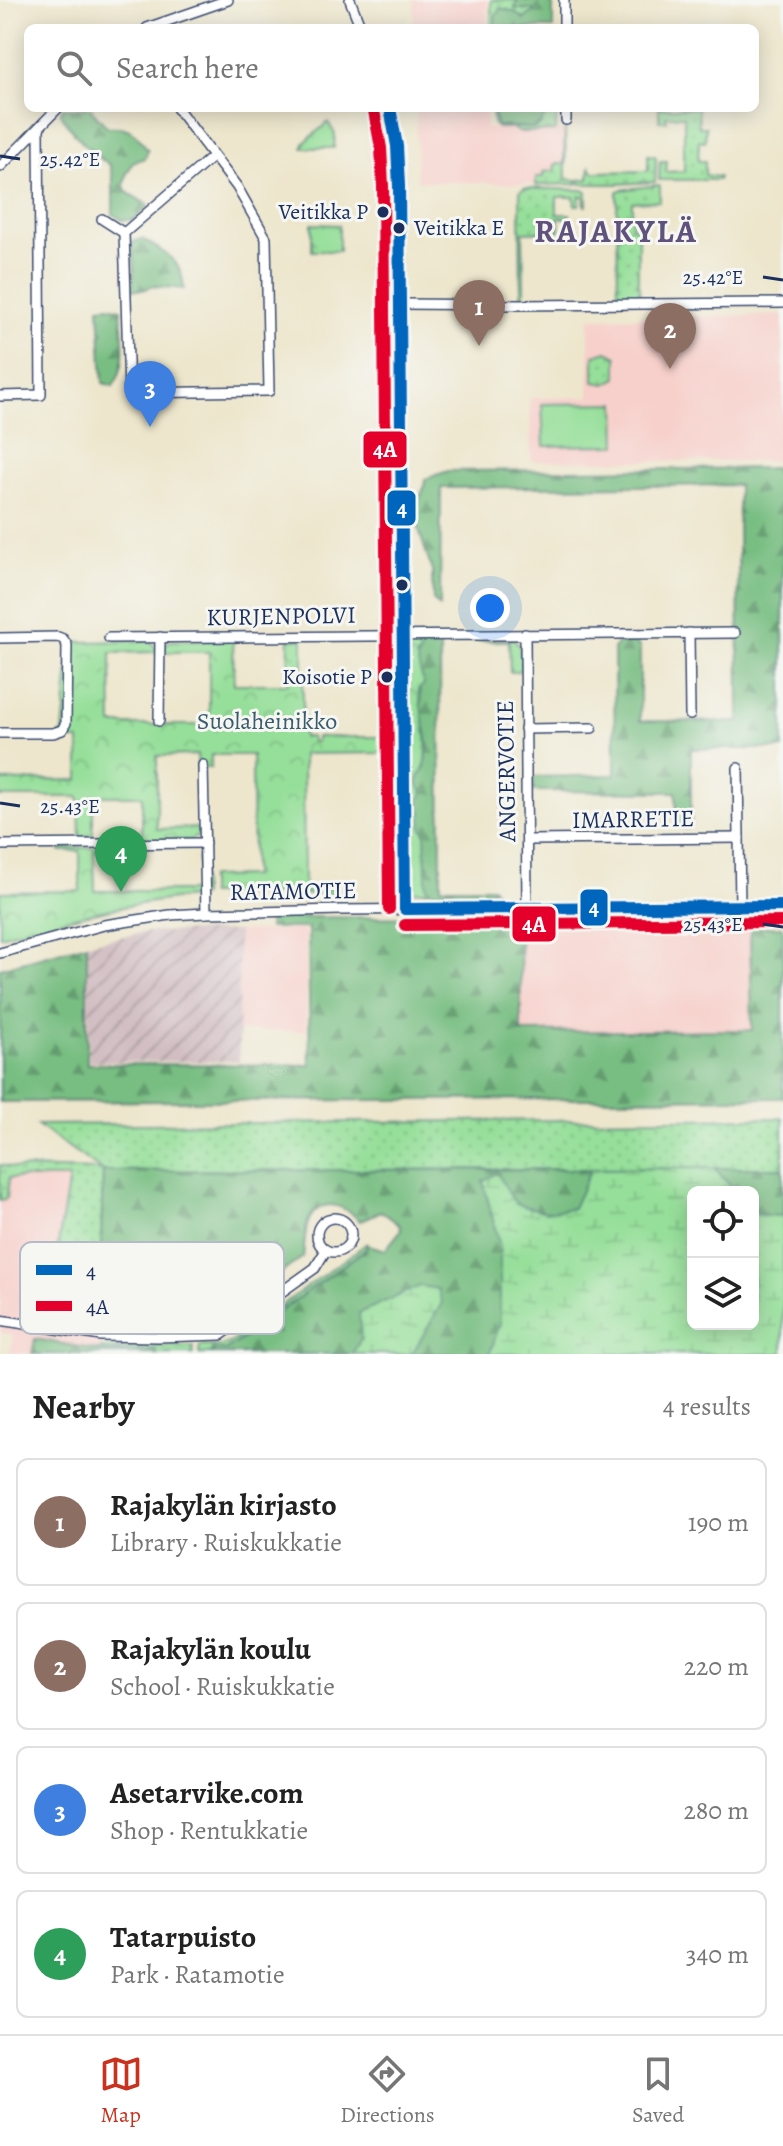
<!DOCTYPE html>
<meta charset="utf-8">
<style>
body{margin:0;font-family:Alegreya,serif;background:#f2f2f2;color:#222}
.controls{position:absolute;right:24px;bottom:24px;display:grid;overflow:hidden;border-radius:12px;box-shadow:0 4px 20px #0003}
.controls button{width:72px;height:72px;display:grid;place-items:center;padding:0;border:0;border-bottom:2px solid #e0e0e0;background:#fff;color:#222;font:40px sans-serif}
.you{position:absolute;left:490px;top:608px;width:28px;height:28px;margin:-20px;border:6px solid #fff;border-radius:50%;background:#1a73e8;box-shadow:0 0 0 12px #1a73e833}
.badge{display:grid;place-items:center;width:52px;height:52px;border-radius:50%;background:#c8321e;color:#fff;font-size:26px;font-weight:700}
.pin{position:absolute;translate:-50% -66px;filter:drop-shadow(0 2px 4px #0008)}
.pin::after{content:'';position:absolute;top:42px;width:28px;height:24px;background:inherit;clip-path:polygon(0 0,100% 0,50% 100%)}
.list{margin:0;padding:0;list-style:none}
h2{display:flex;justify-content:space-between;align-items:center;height:104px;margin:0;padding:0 32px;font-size:34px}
h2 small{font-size:26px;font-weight:400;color:#767676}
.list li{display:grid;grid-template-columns:52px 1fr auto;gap:24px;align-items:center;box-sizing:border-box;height:128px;margin:0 16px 16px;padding:0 16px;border:2px solid #e0e0e0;border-radius:12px}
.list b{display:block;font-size:30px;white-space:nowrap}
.list p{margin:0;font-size:26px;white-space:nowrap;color:#767676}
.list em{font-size:26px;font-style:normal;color:#767676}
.icon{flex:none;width:44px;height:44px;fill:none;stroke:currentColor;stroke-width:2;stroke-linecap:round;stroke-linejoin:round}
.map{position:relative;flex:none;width:783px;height:1354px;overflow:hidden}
.search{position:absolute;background:#fff;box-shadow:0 4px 20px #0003;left:24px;right:24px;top:24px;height:88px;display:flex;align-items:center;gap:20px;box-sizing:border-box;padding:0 28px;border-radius:12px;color:#767676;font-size:30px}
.sheet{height:680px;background:#fff}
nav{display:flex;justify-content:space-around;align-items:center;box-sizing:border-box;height:112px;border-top:2px solid #e0e0e0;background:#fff;font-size:22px;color:#767676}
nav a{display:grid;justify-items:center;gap:4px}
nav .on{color:#c8321e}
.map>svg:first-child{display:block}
.built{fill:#f7d0cb}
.industrial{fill:url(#industrial-furrows)}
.grass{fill:url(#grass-dots);stroke:#58877c;stroke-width:2}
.forest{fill:url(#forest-firs);stroke:#4a7670;stroke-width:2}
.wetland{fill:url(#wetland-marsh);stroke:#58877c;stroke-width:2}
.park{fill:url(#park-crowns);stroke:#58877c;stroke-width:2}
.pitch{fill:#96df9a;stroke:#58877c;stroke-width:2}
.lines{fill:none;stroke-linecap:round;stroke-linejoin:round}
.minor-casing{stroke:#3a4a6e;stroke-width:12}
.minor{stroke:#fff;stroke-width:9}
.bus-1-casing{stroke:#f6f6f2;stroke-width:18}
.bus-2-casing{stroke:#f6f6f2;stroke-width:18}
.bus-1{stroke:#0065bd;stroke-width:12}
.bus-2{stroke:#e4002b;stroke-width:12}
.ticks{fill:none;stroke:#1b2f5e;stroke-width:3}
.bus-dot{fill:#1b2f5e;stroke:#f6f6f2;stroke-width:3}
.labels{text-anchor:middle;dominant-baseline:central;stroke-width:6;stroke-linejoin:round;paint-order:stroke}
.bus-label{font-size:22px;fill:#1b2f5e;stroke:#f6f6f2;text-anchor:end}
.street-label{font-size:24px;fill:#1b2f5e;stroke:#f6f6f2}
.park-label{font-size:24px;fill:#3a5b6d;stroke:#f6f6f2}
.district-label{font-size:32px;font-weight:bold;letter-spacing:2px;fill:#5f527c;stroke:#f6f6f2}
.key{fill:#f6f6f2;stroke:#b4bac6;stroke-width:2}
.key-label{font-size:22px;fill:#1b2f5e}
.ticks-label{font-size:20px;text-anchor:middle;fill:#1b2f5e;stroke:#f6f6f2;stroke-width:6;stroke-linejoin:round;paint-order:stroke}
.line-badge{stroke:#f6f6f2;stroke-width:3}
.badge-label{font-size:22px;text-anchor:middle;font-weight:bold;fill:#fff}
</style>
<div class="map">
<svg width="783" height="1354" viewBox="0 0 783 1354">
<defs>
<pattern id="industrial-furrows" width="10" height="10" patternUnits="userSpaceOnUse" patternTransform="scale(2)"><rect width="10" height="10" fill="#d2bec2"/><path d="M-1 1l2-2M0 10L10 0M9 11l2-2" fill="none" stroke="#aa9ba1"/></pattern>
<pattern id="grass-dots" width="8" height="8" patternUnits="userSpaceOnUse" patternTransform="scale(2)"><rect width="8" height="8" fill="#96df9a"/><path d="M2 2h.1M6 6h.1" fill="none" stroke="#81c087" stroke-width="1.8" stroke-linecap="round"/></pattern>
<pattern id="forest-firs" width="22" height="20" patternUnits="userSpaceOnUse" patternTransform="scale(2)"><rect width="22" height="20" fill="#78be82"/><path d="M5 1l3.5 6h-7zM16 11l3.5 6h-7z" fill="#629b6e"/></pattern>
<pattern id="wetland-marsh" width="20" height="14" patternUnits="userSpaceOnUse" patternTransform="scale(2)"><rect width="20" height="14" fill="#96df9a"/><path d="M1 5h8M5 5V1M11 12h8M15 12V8" fill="none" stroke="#81c087"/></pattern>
<pattern id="park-crowns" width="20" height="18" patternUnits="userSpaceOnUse" patternTransform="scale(2)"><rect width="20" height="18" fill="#96df9a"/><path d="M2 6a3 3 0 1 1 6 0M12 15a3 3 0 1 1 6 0" fill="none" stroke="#81c087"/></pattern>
</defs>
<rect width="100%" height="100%" fill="#f6f6f2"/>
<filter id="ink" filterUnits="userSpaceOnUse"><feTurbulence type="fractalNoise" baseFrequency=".0125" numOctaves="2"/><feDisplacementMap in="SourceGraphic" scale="16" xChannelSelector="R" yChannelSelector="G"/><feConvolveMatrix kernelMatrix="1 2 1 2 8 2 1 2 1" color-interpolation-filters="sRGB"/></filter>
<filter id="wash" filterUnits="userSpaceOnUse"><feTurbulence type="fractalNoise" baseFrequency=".006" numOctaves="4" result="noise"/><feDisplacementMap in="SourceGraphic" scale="32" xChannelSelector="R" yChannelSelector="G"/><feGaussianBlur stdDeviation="1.8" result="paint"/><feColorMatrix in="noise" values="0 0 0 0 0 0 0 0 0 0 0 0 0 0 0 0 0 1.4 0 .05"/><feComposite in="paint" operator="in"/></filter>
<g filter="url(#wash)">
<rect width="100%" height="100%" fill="#ede6cc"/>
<g class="built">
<rect x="414" y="0" width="73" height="28"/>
<polygon points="416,108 487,108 486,128 512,128 518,132 564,131 564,185 417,181"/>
<polygon points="783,315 783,461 531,461 530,398 589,397 589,318"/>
<polygon points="520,926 750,927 753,1030 520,1032"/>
<polygon points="305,930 306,1031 239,1031 238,931"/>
<polygon points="0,1171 103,1171 99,1321 101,1351 35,1339 32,1354 10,1354 13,1335 1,1332 0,1341"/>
</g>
<polygon class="industrial" points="238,931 239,1061 89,1062 88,943 146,932"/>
<g class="grass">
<path d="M491 0H517L516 9H533V12L524 19C513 10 508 10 495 16V28H491Z"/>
<polygon points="492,108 495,108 495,120 506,127 534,128 540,125 549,108 556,108 556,128 554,131 518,132 512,128 497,128 493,123"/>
<polygon points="659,108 698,108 699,127 706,127 705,141 699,141 698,161 705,161 705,175 719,177 718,180 659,180 660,161 667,161 666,172 684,171 684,116 666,116 667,121 659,121"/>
<polygon points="565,127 566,179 577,180 577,184 536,185 536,177 543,177 543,172 554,171 555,164 564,164"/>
<polygon points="648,155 655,156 656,158 655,182 614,184 580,184 579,180 589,179 590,167 593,172 648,171"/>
<polygon points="658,185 660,186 660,201 632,202 632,227 638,227 638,278 640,297 637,300 619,300 618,296 617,192 620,190"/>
<polygon points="524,188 583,190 587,192 587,206 585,206 584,196 580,196 579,205 575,205 574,197 557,197 557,214 570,214 570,218 559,218 559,231 523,232 524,296 529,297 528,301 524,301 521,298 520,196 520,191"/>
<polygon points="607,351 617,356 617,378 606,384 594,382 594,355"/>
<polygon points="783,1118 783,1168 103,1171 99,1321 54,1315 51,1318 46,1317 47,1312 64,1314 67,1290 51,1287 69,1178 9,1178 7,1198 0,1201 0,1165 16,1168 101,1170 37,1125"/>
<polygon points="366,1244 367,1248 227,1350 213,1350 211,1354 199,1354 200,1346 221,1346 230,1343"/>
<polygon points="193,1346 193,1354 155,1354 155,1351 102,1351 101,1348"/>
</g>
<g class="forest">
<polygon points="517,0 548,0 553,6 553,28 495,28 495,16 500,8 515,12 524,19 533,12 533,9 515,9"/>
<path d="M63 108H90L107 127C129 125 136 132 148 150L145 158 133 162 126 175 124 186 127 192 149 206 133 220H122L113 214V179L110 165C88 151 74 135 60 113Z"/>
<polygon points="495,108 549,108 540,125 534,128 497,126 495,120"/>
<path d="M143 239C166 254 182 259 184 289L152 286 143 290H132L134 268 132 242Z"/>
<path d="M109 306 121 309C122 335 129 364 113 386L103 383 99 307Z"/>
<polygon points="783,468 783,749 691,749 691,825 688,829 681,828 677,824 676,792 533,791 533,777 615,775 614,648 618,643 636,643 640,648 640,721 739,722 738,485 441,488 440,607 433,600 432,571 417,524 411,518 424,488 425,479 448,471"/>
<path d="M440 640 441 887H492L495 891 491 892 431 891 427 888 426 882 425 833 422 827V814L418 799 422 790 417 784C418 777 422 773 425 766 429 752 428 733 422 720L417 661 419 647 426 641Z"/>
<polygon points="269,917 518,918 520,926 521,1032 752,1030 750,927 783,927 783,1098 0,1102 0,968 87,944 87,1064 310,1065 308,928 269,928"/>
<polygon points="714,1168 783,1168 783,1216 758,1215 753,1210 753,1192 736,1192"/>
<path d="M591 1169 573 1208 546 1212 516 1204 483 1181 500 1247V1323L490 1354H211L213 1350H227L367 1248 366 1244 385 1250 401 1230 400 1225 381 1211 360 1221C346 1207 324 1195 310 1218 304 1229 305 1245 303 1257L244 1300C216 1284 209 1295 196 1320L99 1321 103 1171Z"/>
<polygon points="35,1339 102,1351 156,1351 155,1354 32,1354"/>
</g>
<g class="wetland">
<polygon points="714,1168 736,1192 693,1192 693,1324 753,1324 753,1210 758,1215 783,1216 783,1354 490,1354 500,1323 500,1247 483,1181 497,1173 516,1204 546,1212 573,1208 591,1169"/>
<polygon points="420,1286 438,1289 442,1303 412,1354 352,1354 361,1339 359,1313"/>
</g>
<g class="park">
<polygon points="328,122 335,134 334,148 303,148 304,143"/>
<polygon points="312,224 339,225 339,251 312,251"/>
<path d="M289 639H303V737H311L312 742H316V737H385V753L303 754 304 889H338L337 894H209V878L212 877 253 876 252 755H211V768H201L200 772H198L197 755 157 756V829L201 828 199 835 191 840H140L139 837H142V796H93V837H80L79 797H0V781L79 780V740H59V735L63 733 71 642 147 641C153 642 156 647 156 652L111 653 112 725H209V652H163L166 644 170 641 233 640 234 684H288Z"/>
<path d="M419 639H514L520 647 521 669 517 672H510L509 641H426L419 647 420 654 417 656V661L424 685 418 689C421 713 429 736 426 760 425 769 418 775 417 784L422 790V796L418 799 422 814V827L425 833 426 882 427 888 431 891H412L410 889 409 646 415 640Z"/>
<path d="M107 847V851H94L95 891H198V857H201L202 896C133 902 67 917 0 936V892L80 891V851H60L62 848Z"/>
<polygon points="414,895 435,897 521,896 517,902 512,903 428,904 422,902"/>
</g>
<polygon class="pitch" points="616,403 617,445 544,446 542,404"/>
</g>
<g filter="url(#ink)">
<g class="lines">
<defs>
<g id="minor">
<polyline points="350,0 361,28"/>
<polyline points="564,0 564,28"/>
<polyline points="147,28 228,0"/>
<polyline points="177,108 237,187 266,238 269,391 129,393 124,233 212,157"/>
<polyline points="390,108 397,146 399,186 405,909"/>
<polyline points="566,108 566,120"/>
<polyline points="0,167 58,108"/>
<polyline points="102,219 124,233"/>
<polyline points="400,304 519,305 783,303"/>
<polyline points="0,396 41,395 39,129"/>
<polyline points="689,633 690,715"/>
<polyline points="525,634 527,908"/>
<polyline points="0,638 58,637 63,639 67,645 66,723 62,730 53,733 0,733"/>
<polyline points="109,638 735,633"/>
<polyline points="159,721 160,637"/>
<polyline points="525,729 592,728"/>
<polyline points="203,765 206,913"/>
<polyline points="738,768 740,906"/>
<polyline points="527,840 739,838"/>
<polyline points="0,845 205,843"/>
<polyline points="0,953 104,925 170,915 206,913 342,910 783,906"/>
<circle cx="334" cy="1235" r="17"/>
<polyline points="0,1320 101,1336 158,1337 221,1335 315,1268 326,1250"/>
</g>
</defs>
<use href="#minor" class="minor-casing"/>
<use href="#minor" class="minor"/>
<defs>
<g id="bus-1">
<polyline points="390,108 397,146 399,186 405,909"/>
<polyline points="405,909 783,906"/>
</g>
<g id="bus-2">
<polyline points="374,111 381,148 383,186 389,909"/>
<polyline points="405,925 783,922"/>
</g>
</defs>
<use href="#bus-1" class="bus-1-casing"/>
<use href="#bus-2" class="bus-2-casing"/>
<use href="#bus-1" class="bus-1"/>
<use href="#bus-2" class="bus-2"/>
</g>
</g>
<path class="ticks" d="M0 156 20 159M763 277 783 280M0 803 20 806M763 924 783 927"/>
<g class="bus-dot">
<circle cx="383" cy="212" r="7"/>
<circle cx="399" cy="228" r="7"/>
<circle cx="402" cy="585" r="7"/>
<circle cx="387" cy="677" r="7"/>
</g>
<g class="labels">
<g class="bus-label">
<text x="368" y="212">Veitikka P</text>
<text x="414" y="228" text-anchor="start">Veitikka E</text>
<text x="372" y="677">Koisotie P</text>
</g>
<g class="street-label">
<text transform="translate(281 616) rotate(-1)">KURJENPOLVI</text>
<text transform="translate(506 771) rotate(-91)">ANGERVOTIE</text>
<text transform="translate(633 819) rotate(-1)">IMARRETIE</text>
<text transform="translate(293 891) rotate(-1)">RATAMOTIE</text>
</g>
<g class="park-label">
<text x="267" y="721">Suolaheinikko</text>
</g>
<g class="district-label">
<text x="616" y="231">RAJAKYLÄ</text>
</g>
</g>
<rect x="20" y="1242" width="264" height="92" rx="12" class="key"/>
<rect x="36" y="1265" width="36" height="10" fill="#0065bd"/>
<rect x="36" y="1301" width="36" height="10" fill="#e4002b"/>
<g class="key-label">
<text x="86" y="1278">4</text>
<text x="86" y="1314">4A</text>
</g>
<g class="ticks-label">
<text x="70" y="166">25.42°E</text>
<text x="713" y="284">25.42°E</text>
<text x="70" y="813">25.43°E</text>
<text x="713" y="931">25.43°E</text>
</g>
<g class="line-badge">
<rect x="362" y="430" width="46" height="39" rx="8" fill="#e4002b"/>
<rect x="386" y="489" width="31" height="38" rx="8" fill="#0065bd"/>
<rect x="579" y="888" width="30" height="39" rx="8" fill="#0065bd"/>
<rect x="511" y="905" width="46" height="38" rx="8" fill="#e4002b"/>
</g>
<g class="badge-label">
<text x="385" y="457">4A</text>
<text x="402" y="516">4</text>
<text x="594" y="915">4</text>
<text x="534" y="932">4A</text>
</g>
</svg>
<div class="controls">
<button><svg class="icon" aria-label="locate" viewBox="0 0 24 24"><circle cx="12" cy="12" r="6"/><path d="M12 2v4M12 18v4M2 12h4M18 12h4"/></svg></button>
<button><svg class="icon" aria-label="layers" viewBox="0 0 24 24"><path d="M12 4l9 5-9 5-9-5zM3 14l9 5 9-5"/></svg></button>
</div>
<div class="you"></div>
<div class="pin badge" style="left:479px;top:346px;background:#8d6e63">1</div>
<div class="pin badge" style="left:670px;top:369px;background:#8d6e63">2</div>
<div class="pin badge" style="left:150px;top:427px;background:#3f7fe0">3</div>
<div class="pin badge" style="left:121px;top:892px;background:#2e9e5b">4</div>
<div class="search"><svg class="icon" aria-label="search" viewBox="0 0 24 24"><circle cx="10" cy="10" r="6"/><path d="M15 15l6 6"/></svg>Search here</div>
</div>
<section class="sheet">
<h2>Nearby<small>4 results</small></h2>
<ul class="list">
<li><span class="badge" style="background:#8d6e63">1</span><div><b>Rajakylän kirjasto</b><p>Library · Ruiskukkatie</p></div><em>190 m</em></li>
<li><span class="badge" style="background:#8d6e63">2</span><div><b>Rajakylän koulu</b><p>School · Ruiskukkatie</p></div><em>220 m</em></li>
<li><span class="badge" style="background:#3f7fe0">3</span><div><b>Asetarvike.com</b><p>Shop · Rentukkatie</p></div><em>280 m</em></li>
<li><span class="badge" style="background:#2e9e5b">4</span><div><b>Tatarpuisto</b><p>Park · Ratamotie</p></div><em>340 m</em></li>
</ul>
</section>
<nav>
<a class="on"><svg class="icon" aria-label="map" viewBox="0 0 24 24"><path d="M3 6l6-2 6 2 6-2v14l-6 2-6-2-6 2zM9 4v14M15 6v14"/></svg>Map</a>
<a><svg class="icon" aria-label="directions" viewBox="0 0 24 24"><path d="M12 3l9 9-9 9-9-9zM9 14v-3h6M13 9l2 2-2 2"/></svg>Directions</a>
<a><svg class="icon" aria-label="saved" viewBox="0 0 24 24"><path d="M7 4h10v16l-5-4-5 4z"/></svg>Saved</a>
</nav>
